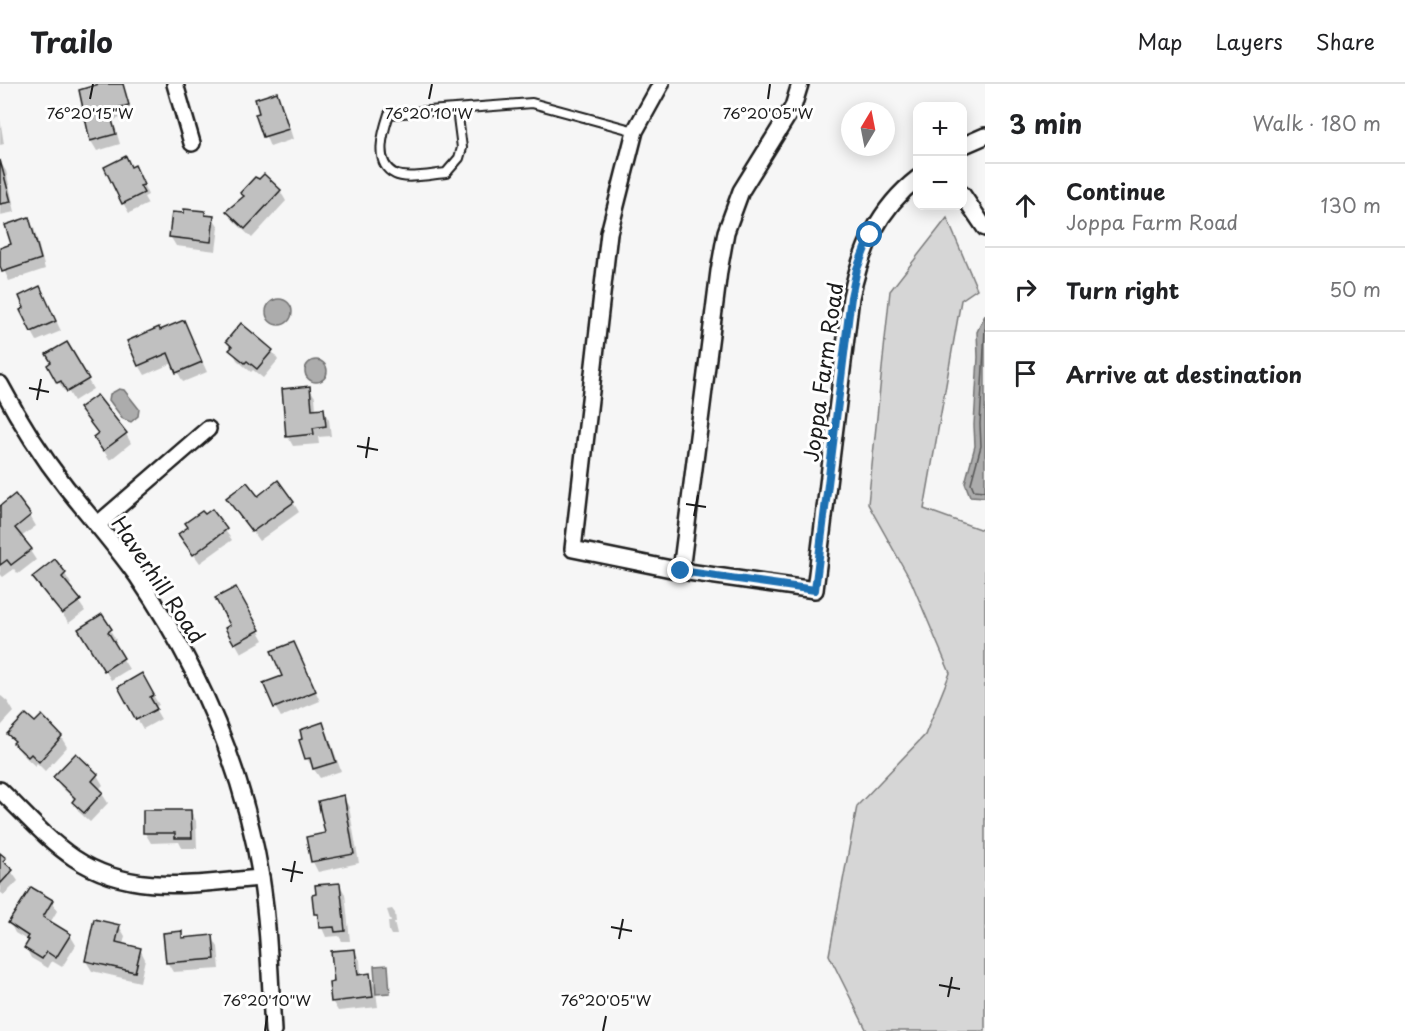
<!DOCTYPE html>
<meta charset="utf-8">
<style>
body{margin:0;font-family:"Playpen Sans",sans-serif;background:#f2f2f2;color:#202124}
.controls{position:absolute;right:18px;top:18px;display:grid;overflow:hidden;border-radius:12px;box-shadow:0 3px 15px #0003}
.controls button{width:54px;height:54px;display:grid;place-items:center;padding:0;border:0;border-bottom:2px solid #e0e0e0;background:#fff;color:#202124;font:30px sans-serif}
.compass{position:absolute;left:841px;top:18px;width:54px;height:54px;border-radius:50%;background:#fff;box-shadow:0 3px 15px #0003;rotate:10deg}
.stop{position:absolute;width:18px;height:18px;margin:-14px;border:4px solid #1f6fb2;border-radius:50%;background:#fff}
.stop.end{background:#1f6fb2;border-color:#fff;box-shadow:0 2px 6px #0008}
.list{margin:0;padding:0;list-style:none}
h2{display:flex;justify-content:space-between;align-items:center;height:78px;margin:0;padding:0 24px;font-size:26px}
h2 small{font-size:20px;font-weight:400;color:#757577}
.list li{display:grid;grid-template-columns:39px 1fr auto;gap:18px;align-items:center;box-sizing:border-box;height:84px;padding:0 24px;border-top:2px solid #e0e0e0}
.list b{display:block;font-size:22px;white-space:nowrap}
.list p{margin:0;font-size:20px;white-space:nowrap;color:#757577}
.list em{font-size:20px;font-style:normal;color:#757577}
.icon{flex:none;width:33px;height:33px;fill:none;stroke:currentColor;stroke-width:2;stroke-linecap:round;stroke-linejoin:round}
.map{position:relative;flex:none;width:985px;height:947px;overflow:hidden}
header{display:flex;align-items:center;gap:36px;box-sizing:border-box;height:84px;padding:0 30px;background:#fff;border-bottom:2px solid #e0e0e0}
header strong{font-size:28px}
nav{display:flex;gap:33px;margin-inline-start:auto;font-size:21px}
main{display:flex}
aside{flex:1;background:#fff}
.map>svg:first-child{display:block}
.green{fill:#d6d6d6;stroke:#797979;stroke-width:1.5}
.water{fill:#acacac;stroke:#727272;stroke-width:1.5}
.shadow{fill:#0003}
.lines{fill:none;stroke-linecap:round;stroke-linejoin:round}
.shore{stroke:#565656;stroke-width:1.5}
.building{fill:#c0c0c0;stroke:#1c1c1c;stroke-width:1.5}
.service-casing{stroke:#1c1c1c;stroke-width:12}
.minor-casing{stroke:#1c1c1c;stroke-width:20}
.service{stroke:#fff;stroke-width:8}
.minor{stroke:#fff;stroke-width:15}
.route{stroke:#1f6fb2;stroke-width:8}
.ticks{fill:none;stroke:#1c1c1c;stroke-width:2}
.labels{text-anchor:middle;dominant-baseline:central;stroke-width:6;stroke-linejoin:round;paint-order:stroke}
.street-label{font-size:21px;fill:#1c1c1c;stroke:#fff}
.ticks-label{font-size:15px;text-anchor:middle;fill:#1c1c1c;stroke:#fff;stroke-width:6;stroke-linejoin:round;paint-order:stroke}
</style>
<header>
<strong>Trailo</strong>
<nav><a>Map</a><a>Layers</a><a>Share</a></nav>
</header>
<main>
<div class="map">
<svg width="985" height="947" viewBox="0 0 985 947">
<rect width="100%" height="100%" fill="#f6f6f6"/>
<filter id="ink" filterUnits="userSpaceOnUse"><feTurbulence type="fractalNoise" baseFrequency=".0167" numOctaves="2"/><feDisplacementMap in="SourceGraphic" scale="12" xChannelSelector="R" yChannelSelector="G"/><feConvolveMatrix kernelMatrix="1 2 1 2 8 2 1 2 1" color-interpolation-filters="sRGB"/></filter>
<g filter="url(#ink)">
<polygon class="green" points="947,134 977,205 961,216 924,425 985,447 985,947 867,947 829,871 857,722 925,651 950,589 911,497 868,420 890,207"/>
<g class="water">
<circle cx="279" cy="228" r="13"/>
<polygon points="985,231 985,413 970,412 965,399 975,362 974,341 978,273 977,248"/>
<circle cx="316" cy="287" r="11"/>
<polygon points="119,305 124,306 139,325 138,332 131,338 123,335 109,316 110,310"/>
<polygon points="388,881 390,909 376,910 374,882"/>
</g>
<g class="shadow">
<polygon points="105,0 123,0 133,31 113,36 120,60 97,67 91,57 80,7"/>
<polygon points="276,10 282,20 293,55 270,63 257,31"/>
<polygon points="0,35 4,60 0,61"/>
<polygon points="0,78 6,87 15,128 0,131"/>
<polygon points="131,84 140,93 148,111 144,113 148,120 129,129 123,119"/>
<polygon points="264,92 280,107 286,117 252,154 234,137 228,128 244,113 242,109"/>
<polygon points="204,129 207,133 213,134 219,143 216,167 176,162 170,152"/>
<polygon points="28,135 34,144 45,185 9,197 0,177 0,165 13,161"/>
<polygon points="45,213 61,247 37,257 32,248"/>
<polygon points="184,238 207,288 183,298 173,279 145,291 139,281 160,247"/>
<polygon points="228,257 272,267 278,276 263,294 253,286 251,288 237,276"/>
<polygon points="67,260 93,305 74,317 67,305 64,307 49,281"/>
<polygon points="309,304 315,313 316,326 323,326 329,336 331,352 318,353 319,360 293,362 288,353"/>
<polygon points="81,325 126,350 131,359 110,376 101,363 99,350"/>
<polygon points="228,414 258,414 293,418 299,428 259,457"/>
<polygon points="0,424 30,432 36,442 21,453 36,476 18,490 14,485 3,493 0,490"/>
<polygon points="211,427 232,456 200,479 186,460 205,432"/>
<polygon points="65,490 71,500 68,502 85,527 69,539 34,493"/>
<polygon points="235,505 264,556 241,569 227,544 232,542"/>
<polygon points="102,532 116,556 112,558 129,585 111,596 86,555"/>
<polygon points="294,559 320,617 281,633 275,623"/>
<polygon points="141,591 159,621 154,623 161,635 143,645 120,604"/>
<polygon points="0,611 8,618 14,628 0,643"/>
<polygon points="42,633 61,653 67,663 45,687 37,679 35,682 21,669 9,650 35,641"/>
<polygon points="323,640 328,650 341,687 320,694 307,675 301,657"/>
<polygon points="97,691 103,701 99,705 108,719 90,738 79,728 74,718 75,716 61,703 55,693"/>
<polygon points="343,713 349,723 359,779 318,788 313,778 308,754 327,750"/>
<polygon points="191,727 196,737 197,764 182,764 179,758 151,759 145,749"/>
<polygon points="0,771 18,797 4,811 0,808"/>
<polygon points="339,800 345,810 350,857 342,857 339,852 326,853 316,830 314,812"/>
<polygon points="52,818 57,827 50,839 70,851 76,861 62,883 52,877 48,884 31,874 26,864 30,858 15,849 10,839"/>
<polygon points="392,825 395,829 396,838 394,838 397,851 391,851 389,847 388,838 391,838 387,826"/>
<polygon points="119,842 125,852 123,861 140,865 145,875 140,898 92,887 86,877"/>
<polygon points="181,849 185,855 212,853 218,863 220,885 173,888 167,878"/>
<polygon points="354,867 360,876 361,892 369,891 375,901 378,923 338,927 332,917 336,900"/>
</g>
<g class="lines">
<polyline class="shore" points="985,245 980,340 981,362 971,399 974,406 985,407"/>
</g>
<g class="building">
<polygon points="99,0 123,0 129,21 109,26 116,50 90,57 79,6"/>
<polygon points="277,8 289,45 263,53 255,30 259,29 255,15"/>
<polygon points="126,72 131,83 135,81 144,101 140,102 144,109 122,120 104,83"/>
<polygon points="0,76 11,118 0,120"/>
<polygon points="264,90 281,106 245,145 226,127 244,112 240,109 255,93 259,95"/>
<polygon points="184,125 205,127 205,131 214,132 211,158 169,153 172,128 184,129"/>
<polygon points="29,133 41,175 2,188 0,182 0,164 11,160 5,141"/>
<polygon points="40,202 56,237 31,248 20,226 24,224 19,212"/>
<polygon points="184,236 202,278 176,289 168,269 138,282 127,257 159,243 160,246"/>
<polygon points="241,239 273,266 257,285 247,277 245,279 229,266 232,263 226,257"/>
<polygon points="67,258 89,295 67,308 61,297 57,299 47,281 51,278 46,270"/>
<polygon points="310,302 312,325 324,324 326,342 313,344 314,350 286,353 282,305"/>
<polygon points="97,311 127,349 103,367 93,353 98,349 79,324"/>
<polygon points="278,396 294,418 252,448 226,414 247,398 258,412"/>
<polygon points="15,410 31,431 15,444 32,465 11,481 7,476 0,481 0,422"/>
<polygon points="212,425 227,445 193,471 178,450 188,443 185,439 202,427 205,430"/>
<polygon points="55,475 66,489 62,493 81,516 62,530 32,493"/>
<polygon points="236,503 260,546 234,560 225,544 230,541 215,514"/>
<polygon points="102,530 112,545 108,548 124,574 104,587 78,545"/>
<polygon points="294,558 316,607 274,624 263,599 282,592 271,567"/>
<polygon points="142,589 154,611 150,613 157,625 136,636 118,603"/>
<polygon points="26,630 35,638 42,631 62,652 39,678 31,670 28,673 13,659 15,657 7,650"/>
<polygon points="323,638 336,678 313,685 310,674 305,675 299,656 302,655 300,646"/>
<polygon points="76,669 98,690 92,697 103,708 84,729 72,718 75,714 53,693"/>
<polygon points="344,711 354,770 311,778 306,753 325,749 318,717"/>
<polygon points="143,726 191,726 192,754 175,754 175,749 143,749"/>
<polygon points="0,769 6,774 3,777 13,786 0,800"/>
<polygon points="340,799 345,847 335,848 334,843 319,844 318,830 314,830 312,811 316,810 315,801"/>
<polygon points="31,803 53,816 43,833 71,850 56,874 47,868 42,875 24,864 29,856 26,855 28,852 8,839"/>
<polygon points="94,835 120,841 116,858 141,864 135,888 85,877"/>
<polygon points="182,847 182,854 213,851 215,875 166,879 163,849"/>
<polygon points="355,865 358,891 370,889 373,913 331,918 329,899 334,898 331,867"/>
</g>
<g class="lines">
<defs>
<path id="service" d="M457 25 462 64 459 74 446 89C433 90 406 96 395 90 373 79 383 48 389 30L532 19 635 47"/>
<g id="minor">
<polyline points="175,0 192,59"/>
<path d="M661 0 635 47 609 149 573 465 681 487 815 506 851 213C861 166 878 125 918 94"/>
<polyline points="962,62 985,52"/>
<polyline points="962,110 985,144"/>
<path d="M0 300C19 336 41 371 66 403 90 433 115 461 137 492 199 583 243 684 261 793 269 843 270 896 273 947"/>
<polyline points="97,441 208,345"/>
<polyline points="681,487 719,187 726,148 741,107 793,23 800,0"/>
<path d="M0 706C24 729 47 756 74 774 133 813 196 799 261 794"/>
</g>
</defs>
<use href="#service" class="service-casing"/>
<use href="#minor" class="minor-casing"/>
<use href="#service" class="service"/>
<use href="#minor" class="minor"/>
</g>
</g>
<g class="lines" filter="url(#ink)">
<polyline class="route" points="681,487 815,506 851,213 857,185 870,151"/>
</g>
<path class="ticks" d="M90 15 93 0M429 15 432 0M768 15 770 0M29 304 49 308M37 316 41 295M357 362 378 366M366 374 369 353M686 420 706 423M694 432 698 411M282 785 303 789M291 798 295 777M611 843 632 847M619 855 623 835M939 901 960 905M948 913 952 893M265 947 267 932M603 947 606 932"/>
<g class="labels">
<g class="street-label">
<text transform="translate(822 288) rotate(-82)">Joppa Farm Road</text>
<text transform="translate(159 495) rotate(56)">Haverhill Road</text>
</g>
</g>
<g class="ticks-label">
<text x="90" y="35">76°20'15"W</text>
<text x="429" y="35">76°20'10"W</text>
<text x="768" y="35">76°20'05"W</text>
<text x="267" y="922">76°20'10"W</text>
<text x="606" y="922">76°20'05"W</text>
</g>
</svg>
<div class="controls">
<button>+</button>
<button>−</button>
</div>
<svg class="compass" viewBox="-18 -18 36 36"><path d="M0-13l5 13h-10z" fill="#e53935"/><path d="M0 13l5-13h-10z" fill="#757577"/></svg>
<div class="stop" style="left:870px;top:151px"></div>
<div class="stop end" style="left:681px;top:487px"></div>
</div>
<aside>
<h2>3 min<small>Walk · 180 m</small></h2>
<ul class="list">
<li><svg class="icon" aria-label="ahead" viewBox="0 0 24 24"><path d="M12 20V5M6 11l6-6 6 6"/></svg><div><b>Continue</b><p>Joppa Farm Road</p></div><em>130 m</em></li>
<li><svg class="icon" aria-label="right" viewBox="0 0 24 24"><path d="M7 20v-9h11M14 6l5 5-5 5"/></svg><div><b>Turn right</b></div><em>50 m</em></li>
<li><svg class="icon" aria-label="arrive" viewBox="0 0 24 24"><path d="M6 21V4h12l-3 4 3 4H6"/></svg><div><b>Arrive at destination</b></div></li>
</ul>
</aside>
</main>
